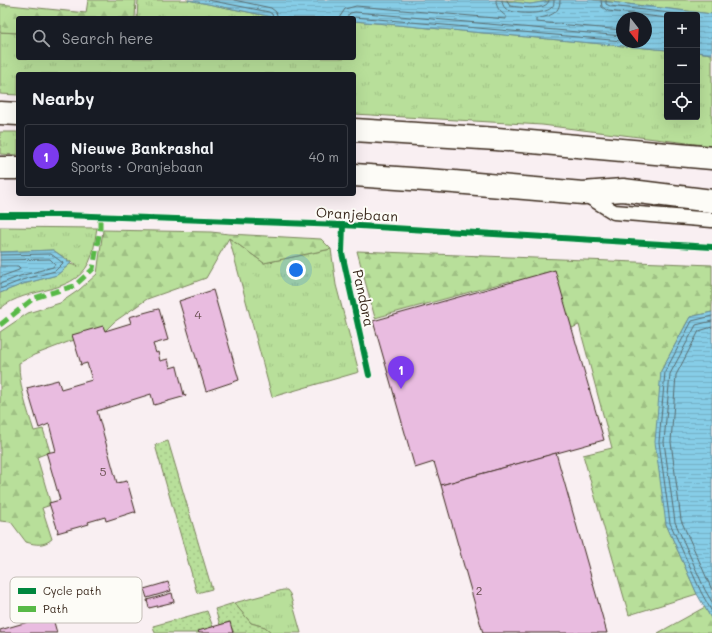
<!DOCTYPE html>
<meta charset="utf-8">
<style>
body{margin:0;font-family:Mali,sans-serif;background:#242831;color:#f1f3f6}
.controls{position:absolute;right:12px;top:12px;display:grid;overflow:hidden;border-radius:4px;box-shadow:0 4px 16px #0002}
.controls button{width:36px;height:36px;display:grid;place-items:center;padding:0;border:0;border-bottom:1px solid #363941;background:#171b24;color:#f1f3f6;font:20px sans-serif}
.compass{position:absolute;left:616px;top:12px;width:36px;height:36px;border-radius:50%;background:#171b24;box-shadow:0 4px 16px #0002;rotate:163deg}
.you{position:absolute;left:296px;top:270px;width:14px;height:14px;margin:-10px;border:3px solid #fff;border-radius:50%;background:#1a73e8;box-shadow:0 0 0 6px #1a73e833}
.badge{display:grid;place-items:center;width:26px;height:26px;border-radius:50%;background:#7c3aed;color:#fff;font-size:13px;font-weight:700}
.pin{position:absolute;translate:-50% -33px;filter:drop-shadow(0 1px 2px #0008)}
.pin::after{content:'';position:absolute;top:21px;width:14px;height:12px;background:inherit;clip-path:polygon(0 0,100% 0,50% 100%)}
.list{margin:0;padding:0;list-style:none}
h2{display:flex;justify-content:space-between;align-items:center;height:52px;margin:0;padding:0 16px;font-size:17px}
h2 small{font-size:13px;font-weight:400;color:#9ea1a6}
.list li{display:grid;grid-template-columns:26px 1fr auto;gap:12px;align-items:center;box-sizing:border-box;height:64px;margin:0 8px 8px;padding:0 8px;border:1px solid #363941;border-radius:4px}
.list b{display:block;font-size:15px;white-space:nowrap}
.list p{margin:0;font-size:13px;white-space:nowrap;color:#9ea1a6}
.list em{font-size:13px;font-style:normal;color:#9ea1a6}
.icon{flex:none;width:22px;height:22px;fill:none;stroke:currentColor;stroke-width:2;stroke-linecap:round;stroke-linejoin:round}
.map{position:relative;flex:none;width:712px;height:633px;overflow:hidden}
.search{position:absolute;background:#171b24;box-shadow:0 4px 16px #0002;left:16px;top:16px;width:340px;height:44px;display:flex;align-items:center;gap:10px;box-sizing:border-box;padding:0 14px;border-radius:4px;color:#9ea1a6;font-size:15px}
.panel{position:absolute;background:#171b24;box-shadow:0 4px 16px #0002;left:16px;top:72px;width:340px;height:124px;border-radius:4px}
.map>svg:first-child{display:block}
.grass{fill:url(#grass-tufts);stroke:#7a845c}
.forest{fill:url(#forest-firs);stroke:#7a845c}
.park{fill:url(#park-dots);stroke:#7a845c}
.water{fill:url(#water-rules);stroke:#688c97;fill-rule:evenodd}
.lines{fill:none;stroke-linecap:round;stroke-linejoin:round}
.shore{stroke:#596b6e;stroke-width:1}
.building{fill:#e9bce0;stroke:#3b2a1e}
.service-casing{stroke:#3b2a1e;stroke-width:17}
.secondary-casing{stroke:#3b2a1e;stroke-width:25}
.service{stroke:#fdfcf7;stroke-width:14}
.secondary{stroke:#fdfcf7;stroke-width:22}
.quiet{stroke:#58b947;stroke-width:5;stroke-dasharray:10 5;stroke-linecap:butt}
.cycleway-casing{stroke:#fdfcf7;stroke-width:8}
.cycleway{stroke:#00873e;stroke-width:6}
.labels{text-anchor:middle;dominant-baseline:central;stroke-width:4;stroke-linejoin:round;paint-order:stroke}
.number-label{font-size:12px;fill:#664e4e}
.street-label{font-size:14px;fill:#3b2a1e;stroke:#fdfcf7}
.key{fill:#fdfcf7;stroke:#c3bdb6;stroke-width:1}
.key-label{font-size:11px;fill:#3b2a1e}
</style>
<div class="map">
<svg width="712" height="633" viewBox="0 0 712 633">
<defs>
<pattern id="grass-tufts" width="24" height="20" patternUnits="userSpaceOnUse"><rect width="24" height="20" fill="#b8df9a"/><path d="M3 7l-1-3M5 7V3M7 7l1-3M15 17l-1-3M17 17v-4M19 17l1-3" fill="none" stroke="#9fc084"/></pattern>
<pattern id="forest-firs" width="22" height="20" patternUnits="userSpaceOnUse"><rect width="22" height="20" fill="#b8df9a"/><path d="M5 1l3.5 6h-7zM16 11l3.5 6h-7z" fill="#9fc084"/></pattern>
<pattern id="park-dots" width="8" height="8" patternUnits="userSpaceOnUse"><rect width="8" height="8" fill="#b8df9a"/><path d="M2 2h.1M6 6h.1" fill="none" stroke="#9fc084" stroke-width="1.8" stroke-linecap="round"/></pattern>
<pattern id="water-rules" width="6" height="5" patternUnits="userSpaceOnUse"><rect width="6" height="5" fill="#86cde7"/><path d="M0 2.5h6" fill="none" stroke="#75b0c6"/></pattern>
</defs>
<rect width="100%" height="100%" fill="#f9eff2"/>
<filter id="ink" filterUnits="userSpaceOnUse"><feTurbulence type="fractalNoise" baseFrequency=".025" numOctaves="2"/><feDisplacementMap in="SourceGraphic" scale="8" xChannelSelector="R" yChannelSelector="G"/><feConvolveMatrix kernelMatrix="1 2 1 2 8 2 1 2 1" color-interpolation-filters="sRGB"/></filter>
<g filter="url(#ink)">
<g class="grass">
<polygon points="138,0 188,0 278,18 137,18"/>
<polygon points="496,0 556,0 530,4"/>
<polygon points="593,0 712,0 712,14"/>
<polygon points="354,21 667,50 667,117 697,117 697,52 712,54 712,146 542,125 354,114 354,74 18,74 18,95 0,94 0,32 18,33 18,58 354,58"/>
<polygon points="0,132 18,132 18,155 0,154"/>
<path d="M0 227 97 228C95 237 95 246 92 255 79 298 27 284 0 309V293L23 284 57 275 70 264 77 266 53 250 0 252Z"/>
<polygon points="229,238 264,263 331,249 336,285 359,372 272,397"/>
<polygon points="283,590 287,590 290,594 301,633 272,633 265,627 251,623 234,603"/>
</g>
<g class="forest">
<polygon points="88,0 136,0 135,18 18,18 18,33 0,32 0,4 86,13"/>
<path d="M103 230 211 232 229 234 321 239 331 249 264 263 229 238 206 278 147 299 114 322 105 331 68 342 34 355 19 363C19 386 27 409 34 431L43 429 50 452 37 457 51 505 42 508 52 539C44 546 36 545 26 542L11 522 0 521V332L28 313 60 303 79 290 97 274Z"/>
<polygon points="357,251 712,265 712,312 690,317 661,371 666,524 697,594 629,615 583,455 612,448 579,325 551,337 526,344 510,281 375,318"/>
<polygon points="705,607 712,620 712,633 658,633"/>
</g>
<g class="park">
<polygon points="168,441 212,589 197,593 155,445"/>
<polygon points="234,603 251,623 265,627 272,633 234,633 229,622 220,625 215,609"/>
<polygon points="207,611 213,627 199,631 199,633 155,633 153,626"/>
</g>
<g class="water">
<path d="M188 0H496L530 4 556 0H593L712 14V54L697 52V15H667V50L354 21V18H278ZM622 18H646V42H622Z"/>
<polygon points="53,250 71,263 57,275 23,284 0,293 0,252"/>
<polygon points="712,312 712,620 697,594 666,524 655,442 661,371 690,317"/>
</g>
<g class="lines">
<g class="shore">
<polyline points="208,0 269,12 272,14 273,18"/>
<polyline points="234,0 271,8 276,12 278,18"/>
<path d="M502 0C502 3 503 6 505 8 512 15 544 15 551 8 554 6 554 3 554 0"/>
<path d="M507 0 508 3 510 6C519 7 548 12 549 0"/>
<path d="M560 0C560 15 548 16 536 19V22L622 30"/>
<polyline points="601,0 602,7 608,11 667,18"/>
<polyline points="606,0 606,4 610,6 687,15"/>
<path d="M339 18 345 9 356 6 506 19V16C500 12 496 8 496 0"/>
<polyline points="346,18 350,13 355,12 622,36"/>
<polyline points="352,18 355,17 622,41"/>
<polyline points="0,255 51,254 63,263 55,271 22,280 0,289"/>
<polyline points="0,260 50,259 55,264 53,267 20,276 0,284"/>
<polyline points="0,266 18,266 20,268 19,270 0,277"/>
<polyline points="712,316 692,321 665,372 659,442 670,523 701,592 712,612"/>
<polyline points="712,321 696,325 670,374 664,442 675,522 705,590 712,602"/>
<polyline points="712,327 699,331 676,375 671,442 681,520 712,590"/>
</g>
</g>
<g class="building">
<polygon points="555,270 604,440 441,485 434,462 415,468 373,321"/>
<polygon points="213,290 239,380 206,391 179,301"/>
<polygon points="158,309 159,309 168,340 153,344 156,353 158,352 160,361 168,359 170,368 177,366 177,367 184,395 185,394 186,396 154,405 151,394 97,411 117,483 127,481 136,513 134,512 106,521 105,517 88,522 89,524 57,533 58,531 49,503 60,500 47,455 46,453 56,451 49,424 39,428 27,388 58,380 61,389 92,380 87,363 80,365 80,364 81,364 72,335 103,326 105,331 131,323 129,317"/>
<polygon points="556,453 607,633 483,633 441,485"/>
<polygon points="168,582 171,591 147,598 144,589"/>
<polygon points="172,593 174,602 149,608 147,600"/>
<polygon points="52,615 57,633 0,633 0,630"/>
<polygon points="230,622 233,633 199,633 198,631"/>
</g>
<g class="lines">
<defs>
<polyline id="service" points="583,193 614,212 712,220"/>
<g id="secondary">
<polyline points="0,113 18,114"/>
<polyline points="354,130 497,139 712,158"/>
<polyline points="0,168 18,168"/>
<polyline points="354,175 454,182 583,193 623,190 712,201"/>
</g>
</defs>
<use href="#service" class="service-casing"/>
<use href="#secondary" class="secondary-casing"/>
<use href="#service" class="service"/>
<use href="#secondary" class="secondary"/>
<polyline class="quiet" points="0,325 34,298 74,286 93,269 100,229 100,217"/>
<defs>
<g id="cycleway">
<polyline points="0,215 64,215 343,225 712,247"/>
<polyline points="343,225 342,253 369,375"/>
</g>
</defs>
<use href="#cycleway" class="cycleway-casing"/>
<use href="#cycleway" class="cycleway"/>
</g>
</g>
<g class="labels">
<g class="number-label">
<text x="198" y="314">4</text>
<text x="103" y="471">5</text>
<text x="479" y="590">2</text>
</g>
<g class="street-label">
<text transform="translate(357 214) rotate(3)">Oranjebaan</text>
<text transform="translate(364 298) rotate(78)">Pandora</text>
</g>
</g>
<rect x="10" y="577" width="132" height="46" rx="6" class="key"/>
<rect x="18" y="588" width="18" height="6" fill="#00873e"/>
<rect x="18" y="606" width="18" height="6" fill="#58b947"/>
<g class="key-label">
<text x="43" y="595">Cycle path</text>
<text x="43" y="613">Path</text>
</g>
</svg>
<div class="controls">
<button>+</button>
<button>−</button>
<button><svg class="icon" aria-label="locate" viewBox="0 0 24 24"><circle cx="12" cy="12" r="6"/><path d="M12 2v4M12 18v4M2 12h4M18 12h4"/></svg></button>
</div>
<svg class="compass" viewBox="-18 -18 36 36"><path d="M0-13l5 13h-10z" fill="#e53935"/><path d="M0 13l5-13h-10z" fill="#9ea1a6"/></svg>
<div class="you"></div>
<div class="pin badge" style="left:401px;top:389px">1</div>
<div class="search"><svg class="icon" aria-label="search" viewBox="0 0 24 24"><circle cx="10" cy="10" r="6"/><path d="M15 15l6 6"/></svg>Search here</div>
<section class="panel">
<h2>Nearby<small></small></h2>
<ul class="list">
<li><span class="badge">1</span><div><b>Nieuwe Bankrashal</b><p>Sports · Oranjebaan</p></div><em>40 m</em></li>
</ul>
</section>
</div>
